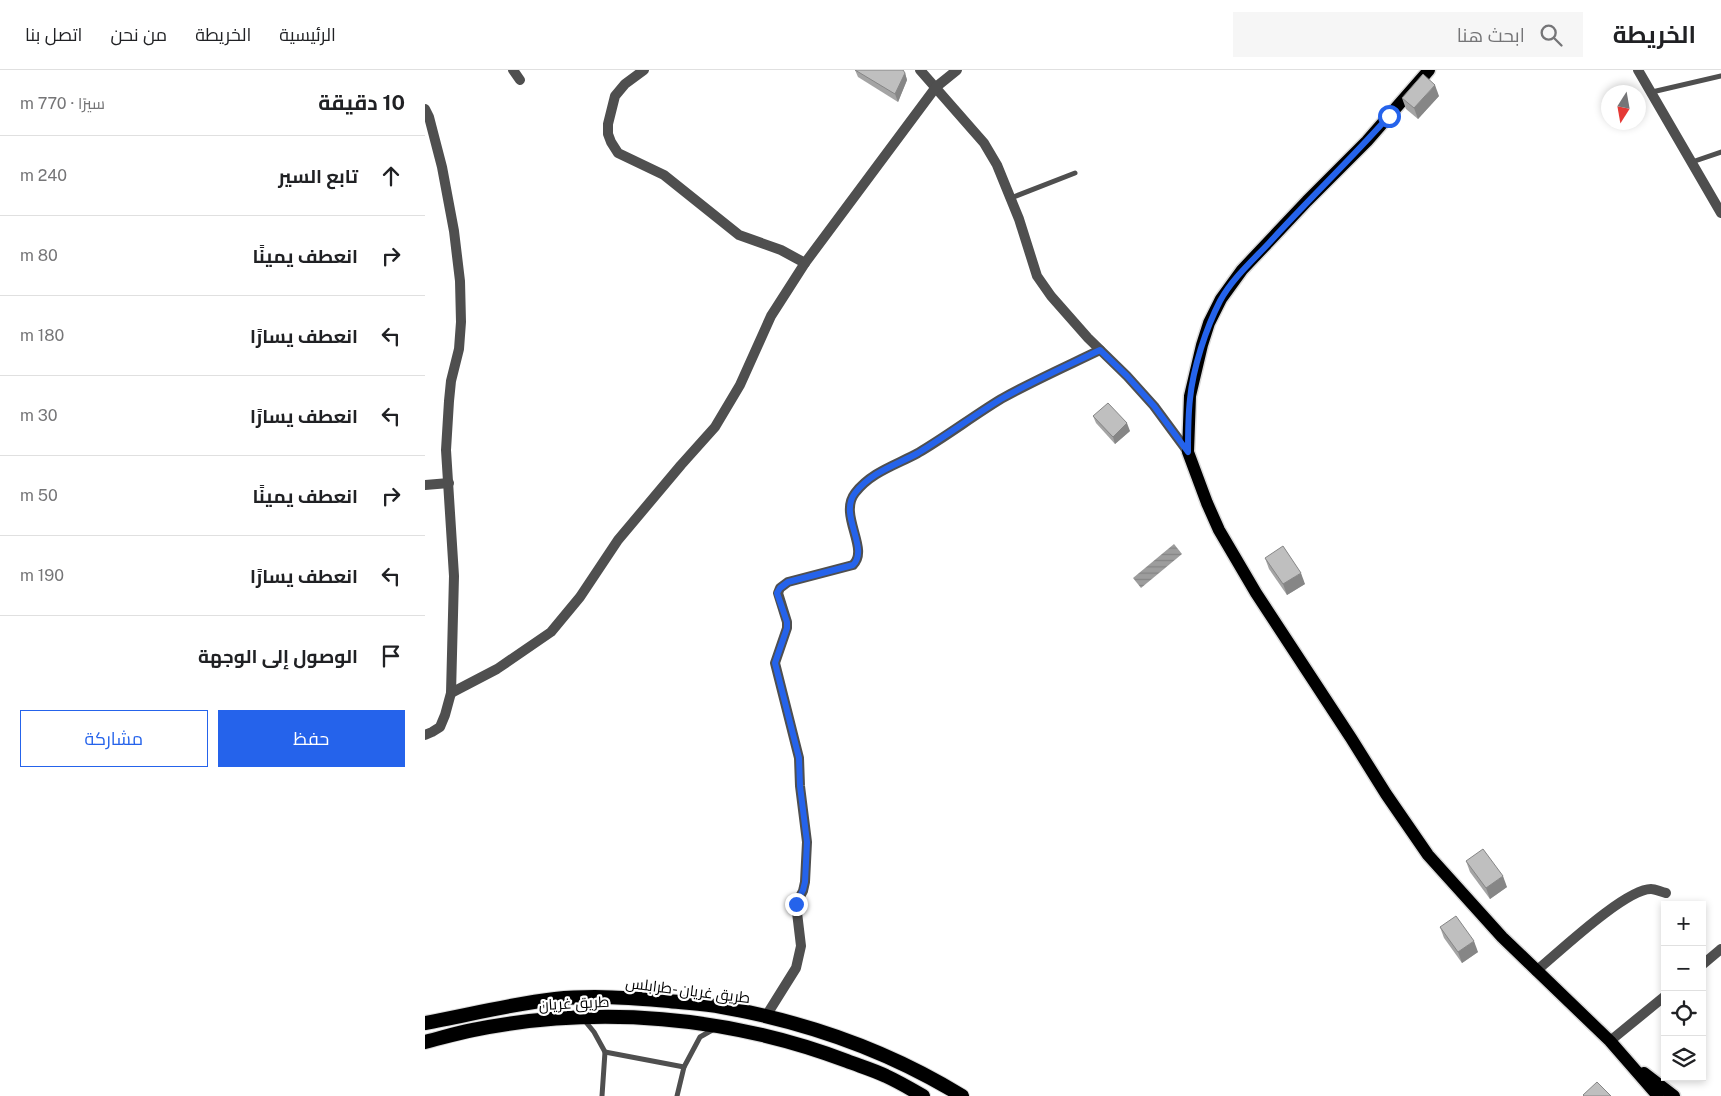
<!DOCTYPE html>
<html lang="ar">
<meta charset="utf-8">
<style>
body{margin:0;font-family:"Public Sans",Cairo,sans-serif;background:#f6f6f6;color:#202124;direction:rtl}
.controls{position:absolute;right:15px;bottom:15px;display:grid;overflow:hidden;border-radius:0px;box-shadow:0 2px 8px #0003}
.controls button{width:45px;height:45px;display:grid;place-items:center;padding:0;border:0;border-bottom:1px solid #e0e0e0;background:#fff;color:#202124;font:25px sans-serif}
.compass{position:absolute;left:1176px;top:15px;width:45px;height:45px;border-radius:50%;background:#fff;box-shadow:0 2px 8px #0003;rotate:191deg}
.stop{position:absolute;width:15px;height:15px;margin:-11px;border:4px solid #2563eb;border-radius:50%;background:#fff}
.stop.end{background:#2563eb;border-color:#fff;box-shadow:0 1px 5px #0008}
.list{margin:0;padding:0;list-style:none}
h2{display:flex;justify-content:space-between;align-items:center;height:65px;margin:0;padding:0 20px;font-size:21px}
h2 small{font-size:16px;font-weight:400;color:#757577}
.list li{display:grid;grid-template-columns:32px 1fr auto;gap:15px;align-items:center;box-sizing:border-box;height:80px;padding:0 20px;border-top:1px solid #e0e0e0}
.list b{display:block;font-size:19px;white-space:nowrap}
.list em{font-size:16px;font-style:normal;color:#757577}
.actions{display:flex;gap:10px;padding:15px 20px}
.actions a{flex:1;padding:11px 0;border:1px solid #2563eb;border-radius:0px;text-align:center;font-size:18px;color:#2563eb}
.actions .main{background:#2563eb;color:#fff}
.icon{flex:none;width:28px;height:28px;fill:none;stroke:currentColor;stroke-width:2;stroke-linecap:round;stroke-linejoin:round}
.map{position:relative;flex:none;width:1296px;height:1026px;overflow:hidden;direction:ltr}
header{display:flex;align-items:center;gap:30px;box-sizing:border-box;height:70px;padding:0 25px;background:#fff;border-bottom:1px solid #e0e0e0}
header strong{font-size:24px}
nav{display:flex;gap:28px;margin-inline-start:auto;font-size:18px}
.search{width:350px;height:45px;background:#f6f6f6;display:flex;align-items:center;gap:12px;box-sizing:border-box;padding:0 18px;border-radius:0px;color:#757577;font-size:19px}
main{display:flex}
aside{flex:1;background:#fff}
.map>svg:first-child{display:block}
.water{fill:url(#water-rules)}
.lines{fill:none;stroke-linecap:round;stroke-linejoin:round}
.primary-casing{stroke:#dbdbdb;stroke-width:15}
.trunk-casing{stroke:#dbdbdb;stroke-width:16}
.service{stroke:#4f4f4f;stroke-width:5}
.minor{stroke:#4f4f4f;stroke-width:10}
.primary{stroke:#000;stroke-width:12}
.trunk{stroke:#000;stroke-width:14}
.wall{fill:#a4a4a4}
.shaded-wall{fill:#868686}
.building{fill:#bfbfbf;stroke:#868686}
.route{stroke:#2563eb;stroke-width:6}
.labels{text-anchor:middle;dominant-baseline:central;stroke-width:4.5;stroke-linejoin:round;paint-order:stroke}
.street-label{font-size:15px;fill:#000;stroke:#fff}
</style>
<header>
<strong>الخريطة</strong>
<div class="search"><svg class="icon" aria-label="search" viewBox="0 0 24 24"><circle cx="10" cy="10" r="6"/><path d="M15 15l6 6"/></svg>ابحث هنا</div>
<nav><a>الرئيسية</a><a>الخريطة</a><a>من نحن</a><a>اتصل بنا</a></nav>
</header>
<main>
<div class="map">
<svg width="1296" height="1026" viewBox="0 0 1296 1026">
<defs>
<pattern id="water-rules" width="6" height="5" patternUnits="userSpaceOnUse" patternTransform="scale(1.25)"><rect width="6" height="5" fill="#9d9d9d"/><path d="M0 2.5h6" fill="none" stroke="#858585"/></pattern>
</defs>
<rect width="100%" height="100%" fill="#fff"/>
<polygon class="water" points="749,474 757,484 716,518 708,508"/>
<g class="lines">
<defs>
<g id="primary">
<polyline points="1004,0 942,71 882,131 817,200 796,229 784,253 777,275 765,326 763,382 782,433 794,460 831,523 926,668 961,724 1003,785 1077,867 1185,971 1233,1026"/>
<polyline points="1219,1003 1249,1026"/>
</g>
<g id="trunk">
<path d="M0 953C43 945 87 934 130 929 168 925 206 928 244 931 261 933 279 934 297 937 381 952 464 981 537 1026"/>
<path d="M0 972C16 968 32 963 48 960 172 935 304 946 422 991 435 996 449 1000 461 1006 474 1012 486 1019 498 1026"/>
</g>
</defs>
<use href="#primary" class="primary-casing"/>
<use href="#trunk" class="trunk-casing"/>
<g class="service">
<polyline points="1227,22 1296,6"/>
<polyline points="1267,92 1296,82"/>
<polyline points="586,128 650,103"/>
<polyline points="160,951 169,962 180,982 177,1026"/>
<polyline points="180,982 259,997"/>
<polyline points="252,1026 259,997 275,967 289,959"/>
</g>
<g class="minor">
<polyline points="88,0 95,10"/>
<polyline points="219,0 200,14 190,26 183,54 183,64 186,72 193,83 239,105 314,165 356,180 380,193"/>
<polyline points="495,0 559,73 572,95 594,149 612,206 626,226 663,268 702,306 729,336 763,382"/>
<polyline points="1213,0 1296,143"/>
<polyline points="0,39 4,47 17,97 29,161 35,211 36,252 34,279 26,311 24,331 21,380 29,506 26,623 20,645 15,657 7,662 0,665"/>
<polyline points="0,415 24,413"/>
<polyline points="26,623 72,599 126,562 155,527 193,470 256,395 290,357 315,315 346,246 380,193 511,17 532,0"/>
<polyline points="1277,895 1296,879"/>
<path d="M1111 901C1133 883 1200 819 1226 819 1230 819 1236 822 1241 823"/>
<path d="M341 946 371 898 376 876 371 834 378 821 380 812 382 772 375 716 374 688 350 593 362 558V552L353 523 355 518 363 512 428 495C445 479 413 445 430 423 446 402 471 395 493 383 522 366 548 346 576 329 608 311 642 296 675 280"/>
<polyline points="1185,971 1240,926"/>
</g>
<use href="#primary" class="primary"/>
<use href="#trunk" class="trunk"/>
</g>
<g class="wall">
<polygon points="430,0 480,3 482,10 473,32 433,7"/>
<polygon points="1014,26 993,49 981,39 977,28"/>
<polygon points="668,346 705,361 690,374 671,353"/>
<polygon points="840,488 880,514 862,525 844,499"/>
<polygon points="1041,791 1082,817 1065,829 1045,802"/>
<polygon points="1015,857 1053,882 1037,893 1019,868"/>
</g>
<g class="shaded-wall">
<polygon points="480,3 482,10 473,32 470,24"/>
<polygon points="1010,15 1014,26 993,49 989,38"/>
<polygon points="702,353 705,361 690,374 688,367"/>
<polygon points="876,503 880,514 862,525 858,514"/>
<polygon points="1078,806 1082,817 1065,829 1061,818"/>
<polygon points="1049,871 1053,882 1037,893 1033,882"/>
</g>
<g class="building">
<polygon points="430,0 478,0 480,3 470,24"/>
<polygon points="998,4 1010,15 989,38 977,28"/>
<polygon points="683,333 702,353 688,367 668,346"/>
<polygon points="858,476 876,503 858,514 840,488"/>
<polygon points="1058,779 1078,806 1061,818 1041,791"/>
<polygon points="1031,846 1049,871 1033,882 1015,857"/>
<polygon points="1172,1012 1186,1026 1159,1026 1158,1025"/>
</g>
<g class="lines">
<path class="route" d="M371 834 378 820 380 812 382 772 375 716 374 688 350 593 362 558V552L352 523 355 518 363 512 428 495C445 478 413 445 430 423 446 402 471 395 493 383 521 366 548 346 576 329 608 311 642 296 675 280L702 306 729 336 763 382C763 364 763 346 765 329 768 298 781 258 795 231 807 209 827 191 844 173 883 130 926 89 964 46"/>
</g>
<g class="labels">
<g class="street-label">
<text transform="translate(263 920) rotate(7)">طريق غريان -طرابلس</text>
<text transform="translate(149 933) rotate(-3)">طريق غريان</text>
</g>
</g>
</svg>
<div class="controls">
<button>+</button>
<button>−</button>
<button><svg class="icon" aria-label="locate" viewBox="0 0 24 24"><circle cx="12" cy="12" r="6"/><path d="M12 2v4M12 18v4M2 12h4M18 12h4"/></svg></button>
<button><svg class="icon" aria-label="layers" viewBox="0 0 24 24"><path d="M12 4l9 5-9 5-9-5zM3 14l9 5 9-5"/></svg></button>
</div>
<svg class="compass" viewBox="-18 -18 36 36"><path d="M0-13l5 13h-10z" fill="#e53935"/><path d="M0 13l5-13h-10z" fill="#757577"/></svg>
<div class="stop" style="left:964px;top:46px"></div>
<div class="stop end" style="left:371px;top:834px"></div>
</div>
<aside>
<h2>10 دقيقة<small>سيرًا · 770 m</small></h2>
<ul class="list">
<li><svg class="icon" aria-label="ahead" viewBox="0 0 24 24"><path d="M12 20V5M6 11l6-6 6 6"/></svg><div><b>تابع السير</b></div><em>240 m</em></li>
<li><svg class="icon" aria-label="right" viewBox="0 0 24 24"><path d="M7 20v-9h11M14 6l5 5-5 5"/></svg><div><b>انعطف يمينًا</b></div><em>80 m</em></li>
<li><svg class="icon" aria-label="left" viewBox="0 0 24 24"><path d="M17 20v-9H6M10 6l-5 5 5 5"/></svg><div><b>انعطف يسارًا</b></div><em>180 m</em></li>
<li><svg class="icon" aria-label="left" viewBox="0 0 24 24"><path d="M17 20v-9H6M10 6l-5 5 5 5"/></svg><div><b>انعطف يسارًا</b></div><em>30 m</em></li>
<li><svg class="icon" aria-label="right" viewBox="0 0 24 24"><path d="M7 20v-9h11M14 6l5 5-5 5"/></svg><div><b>انعطف يمينًا</b></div><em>50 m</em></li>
<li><svg class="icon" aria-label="left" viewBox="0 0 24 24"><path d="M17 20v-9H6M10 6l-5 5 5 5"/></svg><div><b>انعطف يسارًا</b></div><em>190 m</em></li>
<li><svg class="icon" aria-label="arrive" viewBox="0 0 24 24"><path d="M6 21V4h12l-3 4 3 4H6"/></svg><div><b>الوصول إلى الوجهة</b></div></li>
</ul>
<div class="actions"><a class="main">حفظ</a><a>مشاركة</a></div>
</aside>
</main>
